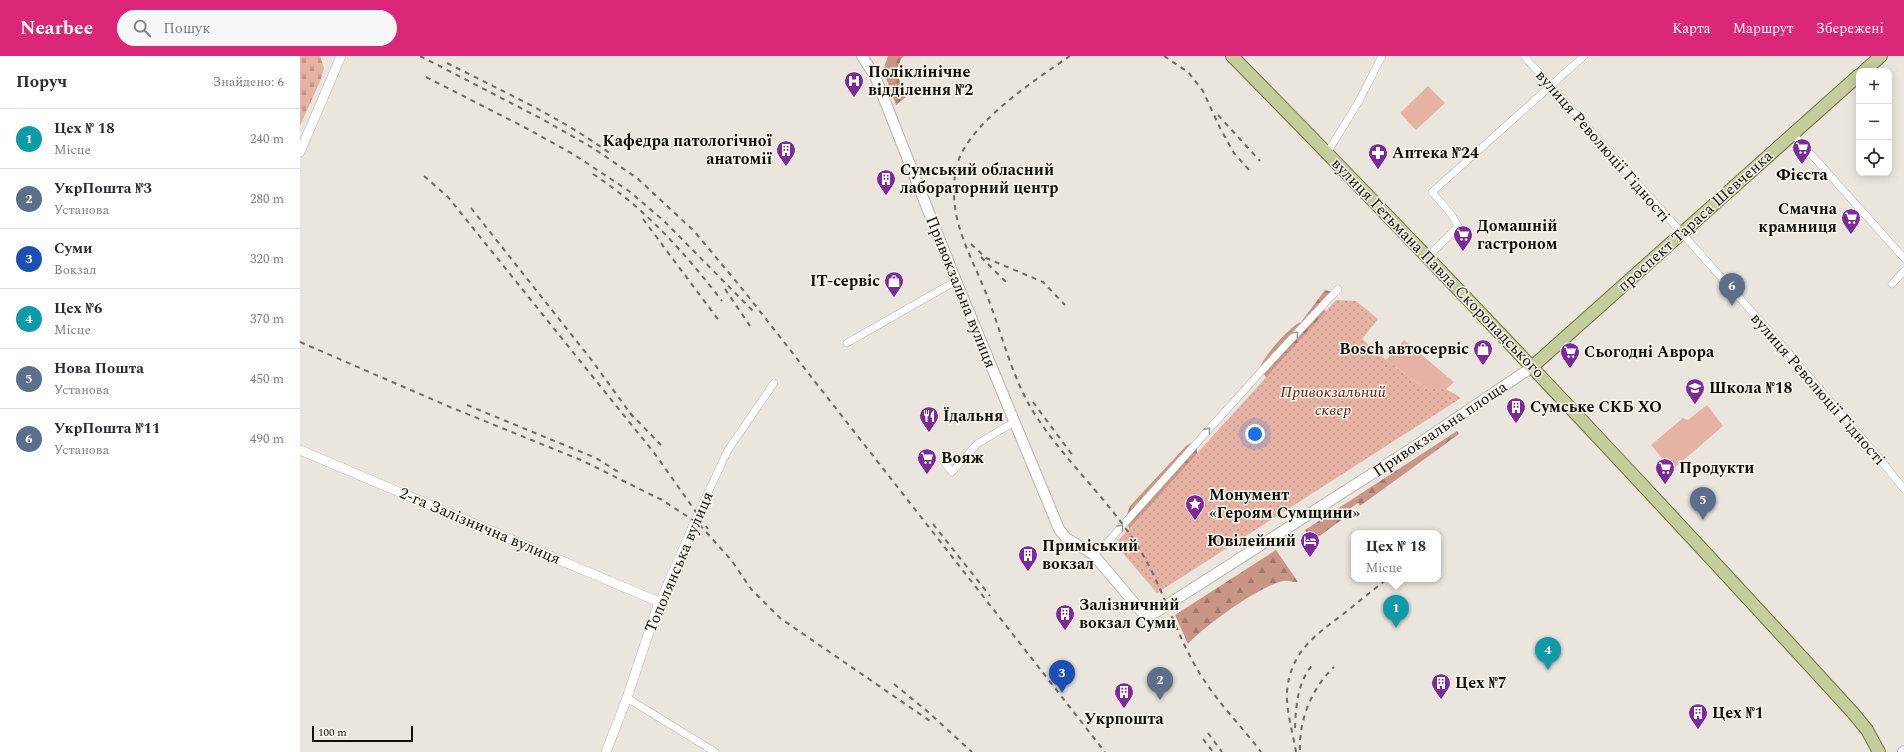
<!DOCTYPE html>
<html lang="uk">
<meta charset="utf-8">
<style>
body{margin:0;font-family:Spectral,serif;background:#f7f7f7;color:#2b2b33}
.controls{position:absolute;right:12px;top:12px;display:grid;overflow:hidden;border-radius:8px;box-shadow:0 2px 10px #0003}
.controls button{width:36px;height:36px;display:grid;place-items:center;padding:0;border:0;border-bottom:1px solid #e1e1e2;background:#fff;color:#2b2b33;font:20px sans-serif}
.scale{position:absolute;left:12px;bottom:10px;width:101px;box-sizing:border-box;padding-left:4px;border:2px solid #100f0c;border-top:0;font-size:11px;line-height:14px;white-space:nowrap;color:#100f0c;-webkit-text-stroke:3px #f7f4eb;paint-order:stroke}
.you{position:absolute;left:955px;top:378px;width:14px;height:14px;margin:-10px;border:3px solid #fff;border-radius:50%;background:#1a73e8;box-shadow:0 0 0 6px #1a73e833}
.badge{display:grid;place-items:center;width:26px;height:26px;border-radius:50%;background:#db2777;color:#fff;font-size:13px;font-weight:700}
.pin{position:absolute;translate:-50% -33px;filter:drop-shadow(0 1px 2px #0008)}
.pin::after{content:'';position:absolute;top:21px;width:14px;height:12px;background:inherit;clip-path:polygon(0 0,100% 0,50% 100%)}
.popup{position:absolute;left:1051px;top:474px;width:90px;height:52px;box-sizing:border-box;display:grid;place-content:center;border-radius:8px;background:#fff;filter:drop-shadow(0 1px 3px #0005);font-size:13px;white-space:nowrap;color:#7c7c81}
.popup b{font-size:15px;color:#2b2b33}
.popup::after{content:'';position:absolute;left:50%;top:100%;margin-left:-8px;border:8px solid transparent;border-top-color:#fff}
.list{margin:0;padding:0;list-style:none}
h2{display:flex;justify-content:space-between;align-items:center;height:52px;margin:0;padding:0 16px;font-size:17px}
h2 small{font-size:13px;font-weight:400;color:#7c7c81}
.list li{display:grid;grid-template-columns:26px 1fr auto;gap:12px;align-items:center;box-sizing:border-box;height:60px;padding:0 16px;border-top:1px solid #e1e1e2}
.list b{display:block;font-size:15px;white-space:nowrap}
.list p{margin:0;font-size:13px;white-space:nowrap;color:#7c7c81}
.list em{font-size:13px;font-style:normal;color:#7c7c81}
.icon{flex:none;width:22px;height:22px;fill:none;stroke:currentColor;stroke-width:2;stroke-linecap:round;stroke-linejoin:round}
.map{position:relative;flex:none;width:1604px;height:696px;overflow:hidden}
header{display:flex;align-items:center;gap:24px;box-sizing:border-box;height:56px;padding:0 20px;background:#db2777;color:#fff}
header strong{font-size:19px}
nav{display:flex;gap:22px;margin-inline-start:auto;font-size:14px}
.search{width:280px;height:36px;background:#f7f7f7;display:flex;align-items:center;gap:10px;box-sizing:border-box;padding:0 14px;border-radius:22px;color:#7c7c81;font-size:15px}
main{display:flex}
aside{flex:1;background:#fff}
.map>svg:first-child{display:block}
.grass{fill:#e5b2a4}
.forest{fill:url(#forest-firs)}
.cemetery{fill:url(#cemetery-stones)}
.park{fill:url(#park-dots)}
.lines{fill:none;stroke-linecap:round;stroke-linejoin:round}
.minor-casing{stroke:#b7b4ab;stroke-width:8}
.tertiary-casing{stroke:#b7b4ab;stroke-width:10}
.secondary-casing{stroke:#b7b4ab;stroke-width:12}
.primary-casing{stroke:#6d753f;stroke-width:14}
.minor{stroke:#fff;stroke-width:7}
.tertiary{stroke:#fff;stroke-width:9}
.secondary{stroke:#fff;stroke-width:10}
.primary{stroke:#c5cd9c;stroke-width:12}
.rail{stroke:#6d6b66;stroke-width:2;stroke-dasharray:5 5;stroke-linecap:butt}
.oneway{stroke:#9f9f9e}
.labels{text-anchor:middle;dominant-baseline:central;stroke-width:3;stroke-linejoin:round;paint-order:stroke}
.poi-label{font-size:16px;font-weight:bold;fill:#100f0c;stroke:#f7f4eb;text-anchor:start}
.street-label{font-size:16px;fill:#100f0c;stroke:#f7f4eb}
.park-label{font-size:16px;font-style:italic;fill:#60210f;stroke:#f7f4eb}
</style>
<header>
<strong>Nearbee</strong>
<div class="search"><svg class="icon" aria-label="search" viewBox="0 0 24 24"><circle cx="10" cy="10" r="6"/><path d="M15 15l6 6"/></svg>Пошук</div>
<nav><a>Карта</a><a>Маршрут</a><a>Збережені</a></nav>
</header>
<main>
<aside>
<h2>Поруч<small>Знайдено: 6</small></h2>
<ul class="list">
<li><span class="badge" style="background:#0f9aa8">1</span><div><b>Цех № 18</b><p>Місце</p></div><em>240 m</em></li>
<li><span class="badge" style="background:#5c6f8a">2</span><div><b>УкрПошта №3</b><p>Установа</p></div><em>280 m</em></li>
<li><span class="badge" style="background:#1a4fb4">3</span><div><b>Суми</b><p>Вокзал</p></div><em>320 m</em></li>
<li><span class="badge" style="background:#0f9aa8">4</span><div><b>Цех №6</b><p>Місце</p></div><em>370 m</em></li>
<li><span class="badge" style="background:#5c6f8a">5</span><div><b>Нова Пошта</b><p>Установа</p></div><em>450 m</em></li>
<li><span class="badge" style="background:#5c6f8a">6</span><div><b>УкрПошта №11</b><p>Установа</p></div><em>490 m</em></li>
</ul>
</aside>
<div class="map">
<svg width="1604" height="696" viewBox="0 0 1604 696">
<defs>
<pattern id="forest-firs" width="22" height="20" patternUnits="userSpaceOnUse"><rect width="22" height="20" fill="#c99586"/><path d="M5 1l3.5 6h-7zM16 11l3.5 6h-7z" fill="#a2786c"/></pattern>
<pattern id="cemetery-stones" width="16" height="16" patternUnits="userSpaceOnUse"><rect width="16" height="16" fill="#e5b2a4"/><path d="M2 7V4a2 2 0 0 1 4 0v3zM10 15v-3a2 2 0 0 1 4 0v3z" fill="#c3988c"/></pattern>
<pattern id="park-dots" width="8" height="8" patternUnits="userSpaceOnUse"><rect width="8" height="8" fill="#e5b2a4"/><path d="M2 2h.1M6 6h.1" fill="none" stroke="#c3988c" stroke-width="1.8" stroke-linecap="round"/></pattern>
</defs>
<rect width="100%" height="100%" fill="#eae6de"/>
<g class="grass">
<polygon points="1128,30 1145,47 1116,74 1100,57"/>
<polygon points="1104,284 1154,326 1146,333 1126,333 1086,304"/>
<polygon points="1407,349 1423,370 1372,414 1351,389 1383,362 1388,364"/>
</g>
<g class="forest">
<polygon points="588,0 604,0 601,3 596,16 606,41 596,49 583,14"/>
<path d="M1025 234 1032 236 1024 253 1028 260 975 335 960 312C962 302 991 269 1001 266Z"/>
<polygon points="1157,375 1159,378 1060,450 1058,447 1042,458 1044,462 1013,485 1005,474"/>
<polygon points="893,386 896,389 898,403 831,475 825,465 830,450 886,390"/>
<path d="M976 494 998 526C993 526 988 524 983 525 958 531 906 569 888 588L875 559Z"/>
</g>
<polygon class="cemetery" points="0,0 20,0 24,12 21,23 0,70"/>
<polygon class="park" points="1036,244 1056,245 1078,263 1062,283 1086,304 1126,333 1146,333 1161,342 857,537 815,488"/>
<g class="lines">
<defs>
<g id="minor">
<polyline points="1224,0 1486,294 1574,396 1604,433"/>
<polyline points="1493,78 1604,202"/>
<polyline points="1027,97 1059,45 1082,0"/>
<polyline points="1128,201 1158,170 1151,158 1132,136 1284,0"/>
<polyline points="1592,228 1604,215"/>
<polyline points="547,287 656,225"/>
<polyline points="645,407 652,416 677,388 714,366"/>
<polyline points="793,498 805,489 956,321 1038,233"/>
<polyline points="359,546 395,464 428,394 474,327"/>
<polyline points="327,642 415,696"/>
</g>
<g id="tertiary">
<polyline points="0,96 41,0"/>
<polyline points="0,394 359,546 327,642 306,696"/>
</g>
<g id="secondary">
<path d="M562 0 575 20 656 225 759 473 766 482 793 498 841 555C852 561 858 555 867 549L1117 389 1232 311"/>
<polyline points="1603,696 1604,695"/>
</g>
<g id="primary">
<path d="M932 0C1144 215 1350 435 1554 658L1567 674 1579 696"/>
<polyline points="1564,15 1581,0"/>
<polyline points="1232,311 1559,19"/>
</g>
</defs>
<use href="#minor" class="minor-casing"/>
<use href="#tertiary" class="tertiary-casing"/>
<use href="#secondary" class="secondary-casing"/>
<use href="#primary" class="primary-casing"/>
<use href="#minor" class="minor"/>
<use href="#tertiary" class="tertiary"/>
<use href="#secondary" class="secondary"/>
<use href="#primary" class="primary"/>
<g class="rail">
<polyline points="120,0 242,63 293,92 337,122 394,175 444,235 805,696"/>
<path d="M770 0C735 24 664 70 656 113 647 161 669 195 686 237 702 277 711 320 734 357 764 404 807 442 837 489 864 531 876 582 904 624 920 649 943 672 961 696"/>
<polyline points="864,0 888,16 903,35 920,72 934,97 949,114"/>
<path d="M147 7C202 35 260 61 311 98"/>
<polyline points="126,21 224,71 273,98 329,135 363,164 456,258"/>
<polyline points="918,59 960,105"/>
<path d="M293 118C345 152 385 197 422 245"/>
<polyline points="124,120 148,141 355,398 408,473"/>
<polyline points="171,152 290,302 333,361"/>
<polyline points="343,163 420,266"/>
<polyline points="671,188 686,202 743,226 765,249"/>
<polyline points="681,201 708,228"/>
<polyline points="425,233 450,270"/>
<polyline points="0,286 150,351 281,404 362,444 399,468 432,505 451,533 480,562 630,665"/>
<polyline points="733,346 773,400"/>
<polyline points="167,349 296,402 320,417"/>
<polyline points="330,357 361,389"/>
<polyline points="633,468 690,540"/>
<polyline points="594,628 627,655 672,696"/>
<path d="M995 672C996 647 998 625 1014 607"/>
<polyline points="908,677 922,696"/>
<polyline points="903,683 913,696"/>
<path d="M1000 694C999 663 1012 632 1034 611"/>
<path d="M996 696C993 677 986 655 987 636 990 597 1014 580 1042 559 1057 547 1072 535 1087 523"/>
</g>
</g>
<defs><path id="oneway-chevron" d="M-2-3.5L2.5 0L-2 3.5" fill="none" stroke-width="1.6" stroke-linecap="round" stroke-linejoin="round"/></defs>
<g class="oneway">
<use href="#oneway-chevron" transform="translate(996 278) rotate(-47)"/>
<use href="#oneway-chevron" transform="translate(908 374) rotate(-48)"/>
<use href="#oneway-chevron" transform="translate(821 471) rotate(-48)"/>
</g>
<defs>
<symbol id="hospital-pin" viewBox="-11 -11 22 30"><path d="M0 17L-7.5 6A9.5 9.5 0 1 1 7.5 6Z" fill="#7c2a99" stroke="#f7f4eb"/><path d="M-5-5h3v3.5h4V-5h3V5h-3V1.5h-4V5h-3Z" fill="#fff"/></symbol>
<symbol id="supermarket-pin" viewBox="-11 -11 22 30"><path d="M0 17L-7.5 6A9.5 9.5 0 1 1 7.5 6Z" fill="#7c2a99" stroke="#f7f4eb"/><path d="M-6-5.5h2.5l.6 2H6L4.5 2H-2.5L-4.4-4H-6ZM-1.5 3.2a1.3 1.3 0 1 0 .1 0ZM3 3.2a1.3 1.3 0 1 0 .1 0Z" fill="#fff"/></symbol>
<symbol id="building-pin" viewBox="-11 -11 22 30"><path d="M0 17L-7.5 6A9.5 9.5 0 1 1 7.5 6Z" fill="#7c2a99" stroke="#f7f4eb"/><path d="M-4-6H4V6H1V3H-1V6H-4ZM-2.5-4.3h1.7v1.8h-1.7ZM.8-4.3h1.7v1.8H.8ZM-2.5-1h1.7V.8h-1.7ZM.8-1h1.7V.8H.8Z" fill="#fff"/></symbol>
<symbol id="pharmacy-pin" viewBox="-11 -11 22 30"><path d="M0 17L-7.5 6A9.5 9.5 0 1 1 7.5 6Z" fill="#7c2a99" stroke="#f7f4eb"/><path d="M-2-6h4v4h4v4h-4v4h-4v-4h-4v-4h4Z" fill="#fff"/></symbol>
<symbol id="shop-pin" viewBox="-11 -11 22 30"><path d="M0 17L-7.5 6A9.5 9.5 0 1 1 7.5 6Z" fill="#7c2a99" stroke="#f7f4eb"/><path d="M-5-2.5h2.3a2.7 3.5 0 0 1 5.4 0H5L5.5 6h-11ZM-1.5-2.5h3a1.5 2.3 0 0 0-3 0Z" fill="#fff"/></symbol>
<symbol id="school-pin" viewBox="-11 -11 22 30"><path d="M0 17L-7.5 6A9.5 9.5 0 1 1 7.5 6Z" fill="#7c2a99" stroke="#f7f4eb"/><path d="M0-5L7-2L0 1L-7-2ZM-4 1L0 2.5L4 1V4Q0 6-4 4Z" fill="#fff"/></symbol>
<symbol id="restaurant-pin" viewBox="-11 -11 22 30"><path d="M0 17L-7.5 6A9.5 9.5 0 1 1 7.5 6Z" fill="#7c2a99" stroke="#f7f4eb"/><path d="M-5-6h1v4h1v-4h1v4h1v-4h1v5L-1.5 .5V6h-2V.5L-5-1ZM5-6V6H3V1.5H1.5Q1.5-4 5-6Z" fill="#fff"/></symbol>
<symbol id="sight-pin" viewBox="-11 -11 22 30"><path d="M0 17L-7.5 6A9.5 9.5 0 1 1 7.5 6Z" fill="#7c2a99" stroke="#f7f4eb"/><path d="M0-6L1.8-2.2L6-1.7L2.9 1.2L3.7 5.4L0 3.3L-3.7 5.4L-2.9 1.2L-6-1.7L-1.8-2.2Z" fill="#fff"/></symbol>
<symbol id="hotel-pin" viewBox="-11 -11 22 30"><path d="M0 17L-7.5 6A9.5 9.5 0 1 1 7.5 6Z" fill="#7c2a99" stroke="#f7f4eb"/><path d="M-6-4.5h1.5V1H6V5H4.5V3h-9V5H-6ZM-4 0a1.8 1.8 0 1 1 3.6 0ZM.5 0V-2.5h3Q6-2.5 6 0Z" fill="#fff"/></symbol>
</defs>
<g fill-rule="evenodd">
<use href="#hospital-pin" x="543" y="14" width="22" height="30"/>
<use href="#supermarket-pin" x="1491" y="81" width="22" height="30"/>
<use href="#building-pin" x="475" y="83" width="22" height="30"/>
<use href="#pharmacy-pin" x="1067" y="86" width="22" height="30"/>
<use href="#building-pin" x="575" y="112" width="22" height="30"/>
<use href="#supermarket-pin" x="1540" y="151" width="22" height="30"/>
<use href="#supermarket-pin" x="1152" y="168" width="22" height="30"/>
<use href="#shop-pin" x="583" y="214" width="22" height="30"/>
<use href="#shop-pin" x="1172" y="282" width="22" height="30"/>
<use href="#supermarket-pin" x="1259" y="285" width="22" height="30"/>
<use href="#school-pin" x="1384" y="321" width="22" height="30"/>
<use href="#building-pin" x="1205" y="340" width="22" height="30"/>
<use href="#restaurant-pin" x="618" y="349" width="22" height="30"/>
<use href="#supermarket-pin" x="616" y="391" width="22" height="30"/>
<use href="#supermarket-pin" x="1354" y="401" width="22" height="30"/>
<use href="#sight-pin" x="884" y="437" width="22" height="30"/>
<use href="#hotel-pin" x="999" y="474" width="22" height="30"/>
<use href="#building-pin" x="717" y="488" width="22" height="30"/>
<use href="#building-pin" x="754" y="547" width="22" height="30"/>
<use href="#building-pin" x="1130" y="616" width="22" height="30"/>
<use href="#building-pin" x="813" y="625" width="22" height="30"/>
<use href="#building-pin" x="1387" y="646" width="22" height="30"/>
</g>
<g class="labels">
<g class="poi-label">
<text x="568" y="16">Поліклінічне<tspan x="568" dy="18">відділення №2</tspan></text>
<text x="472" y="85" text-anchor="end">Кафедра патологічної<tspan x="472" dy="18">анатомії</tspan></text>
<text x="1092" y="97">Аптека №24</text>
<text x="600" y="114">Сумський обласний<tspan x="600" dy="18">лабораторний центр</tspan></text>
<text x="1502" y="119" text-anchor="middle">Фієста</text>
<text x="1537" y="153" text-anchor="end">Смачна<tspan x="1537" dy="18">крамниця</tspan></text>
<text x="1177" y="170">Домашній<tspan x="1177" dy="18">гастроном</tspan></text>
<text x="580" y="225" text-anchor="end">IT-сервіс</text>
<text x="1169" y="293" text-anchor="end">Bosch автосервіс</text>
<text x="1284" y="296">Сьогодні Аврора</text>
<text x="1409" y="332">Школа №18</text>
<text x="1230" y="351">Сумське СКБ ХО</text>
<text x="643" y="360">Їдальня</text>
<text x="641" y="402">Вояж</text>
<text x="1379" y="412">Продукти</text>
<text x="909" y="439">Монумент<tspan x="909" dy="18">«Героям Сумщини»</tspan></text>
<text x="996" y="485" text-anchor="end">Ювілейний</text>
<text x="742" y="490">Приміський<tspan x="742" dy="18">вокзал</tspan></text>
<text x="779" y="549">Залізничний<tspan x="779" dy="18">вокзал Суми</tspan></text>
<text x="1155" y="627">Цех №7</text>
<text x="1412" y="657">Цех №1</text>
<text x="824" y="663" text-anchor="middle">Укрпошта</text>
</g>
<g class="street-label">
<text transform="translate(1303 90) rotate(49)">вулиця Революції Гідності</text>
<text transform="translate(1395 165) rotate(-42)">проспект Тараса Шевченка</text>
<text transform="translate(1138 212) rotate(46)">вулиця Гетьмана Павла Скоропадського</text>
<text transform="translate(661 236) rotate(68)">Привокзальна вулиця</text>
<text transform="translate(1518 333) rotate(49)">вулиця Революції Гідності</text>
<text transform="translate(1140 373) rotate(-34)">Привокзальна площа</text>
<text transform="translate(180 470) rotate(23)">2-га Залізнична вулиця</text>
<text transform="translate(379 506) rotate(-67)">Тополянська вулиця</text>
</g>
<g class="park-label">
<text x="1033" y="336">Привокзальний<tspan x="1033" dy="18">сквер</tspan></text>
</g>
</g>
</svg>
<div class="controls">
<button>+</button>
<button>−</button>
<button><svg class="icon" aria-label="locate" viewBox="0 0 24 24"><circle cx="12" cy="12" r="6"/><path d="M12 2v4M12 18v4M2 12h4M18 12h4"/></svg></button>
</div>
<div class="scale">100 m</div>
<div class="you"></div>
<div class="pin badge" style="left:1096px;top:572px;background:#0f9aa8">1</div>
<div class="popup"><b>Цех № 18</b>Місце</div>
<div class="pin badge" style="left:860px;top:644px;background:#5c6f8a">2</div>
<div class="pin badge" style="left:762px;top:637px;background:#1a4fb4">3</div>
<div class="pin badge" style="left:1248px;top:614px;background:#0f9aa8">4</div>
<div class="pin badge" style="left:1403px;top:464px;background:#5c6f8a">5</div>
<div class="pin badge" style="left:1432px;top:250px;background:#5c6f8a">6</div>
</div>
</main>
